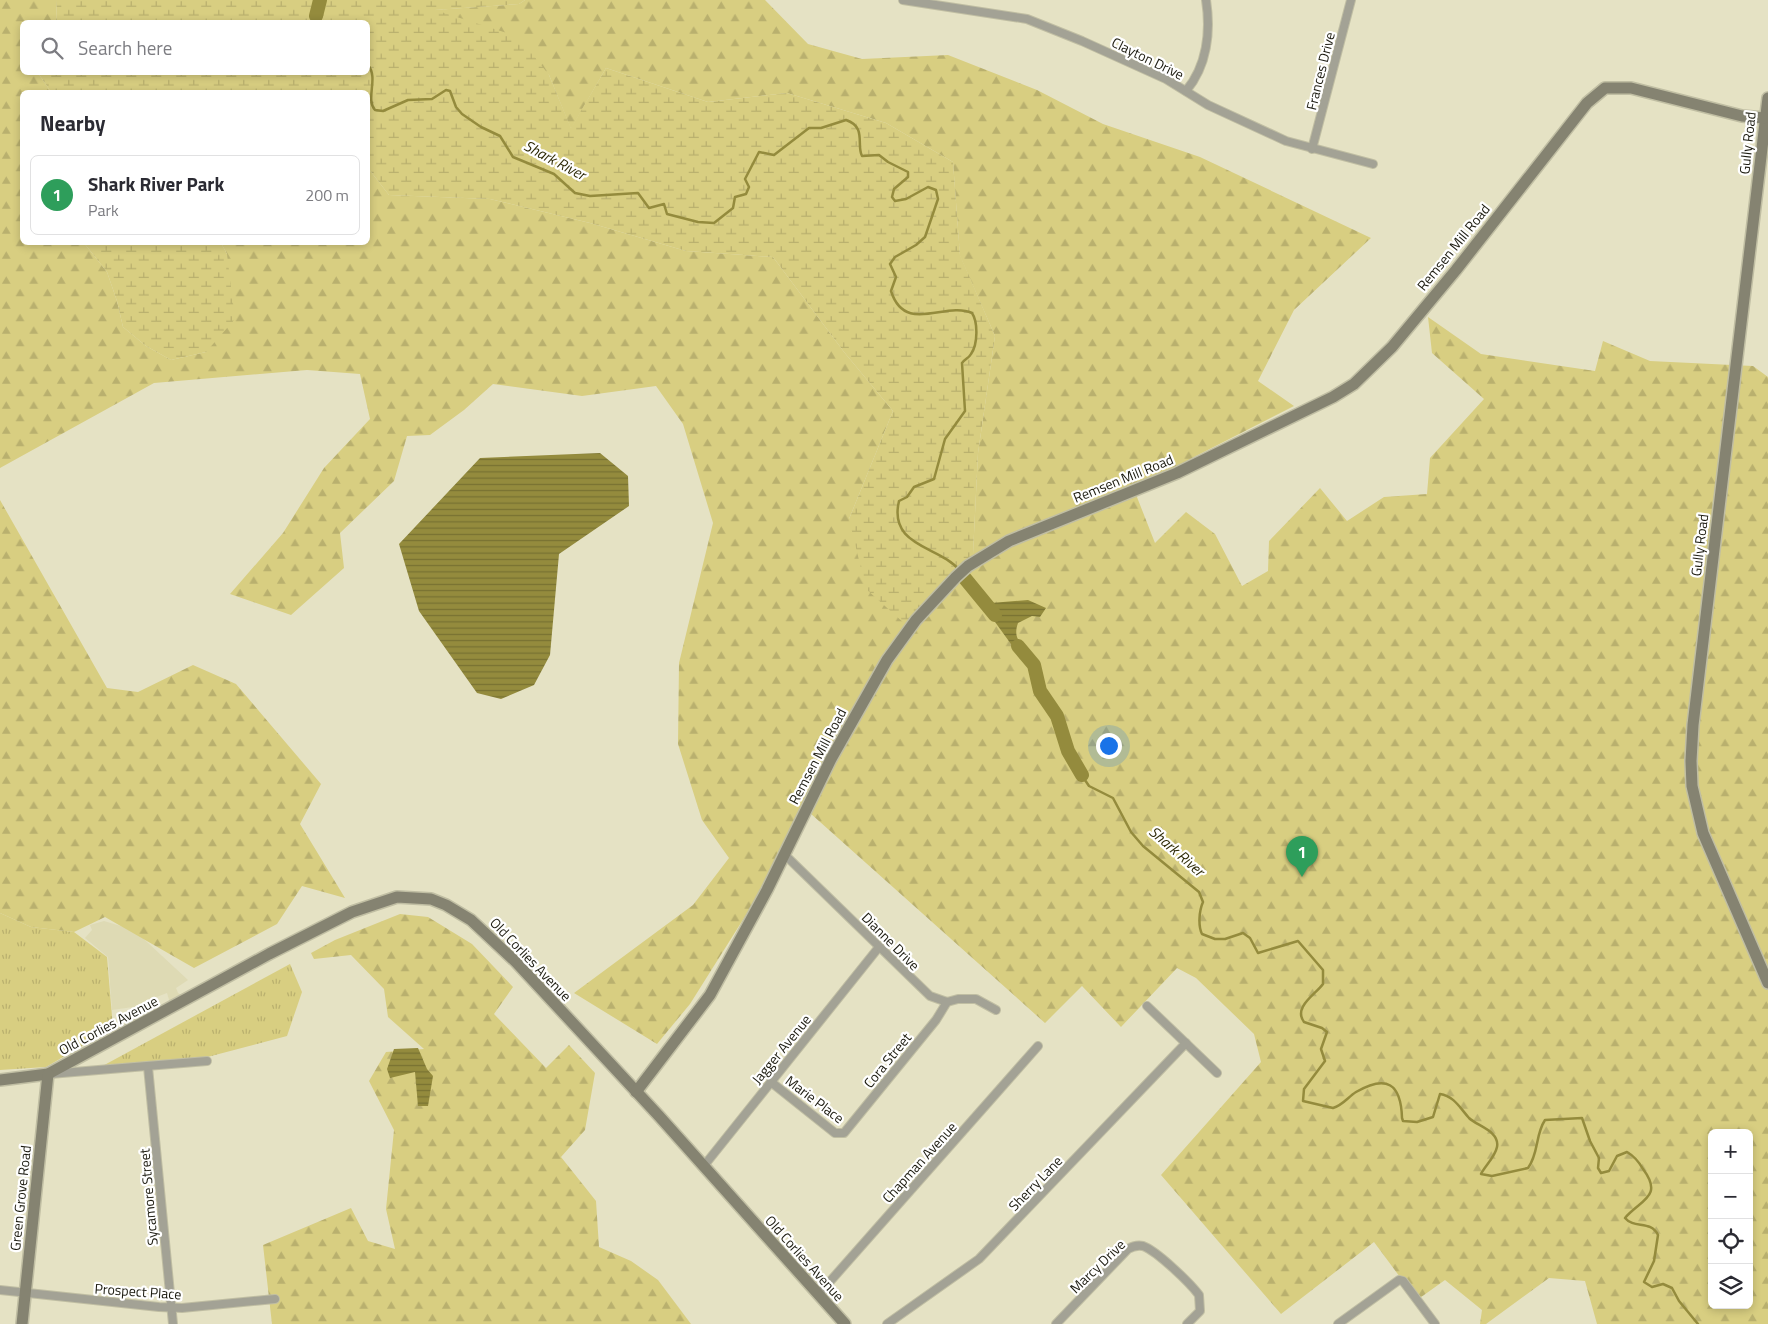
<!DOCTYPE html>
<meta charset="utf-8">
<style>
body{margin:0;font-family:"Titillium Web",sans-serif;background:#f7f7f7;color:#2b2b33}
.controls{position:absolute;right:15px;bottom:15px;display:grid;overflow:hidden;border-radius:8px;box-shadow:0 2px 8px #0003}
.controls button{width:45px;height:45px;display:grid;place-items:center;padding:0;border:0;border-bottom:1px solid #e1e1e2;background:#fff;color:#2b2b33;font:25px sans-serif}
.you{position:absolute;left:1108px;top:745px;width:18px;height:18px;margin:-12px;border:4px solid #fff;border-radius:50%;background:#1a73e8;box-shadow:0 0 0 8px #1a73e833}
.badge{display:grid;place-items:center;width:32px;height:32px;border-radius:50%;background:#7b2fa0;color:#fff;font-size:16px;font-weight:700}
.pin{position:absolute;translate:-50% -41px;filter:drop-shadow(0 1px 2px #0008)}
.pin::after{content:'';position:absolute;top:26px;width:18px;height:15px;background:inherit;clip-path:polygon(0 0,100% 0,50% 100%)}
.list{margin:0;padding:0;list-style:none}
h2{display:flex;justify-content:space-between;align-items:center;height:65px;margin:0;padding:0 20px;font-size:21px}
h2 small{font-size:16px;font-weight:400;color:#7c7c81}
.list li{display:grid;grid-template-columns:32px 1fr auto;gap:15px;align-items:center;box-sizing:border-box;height:80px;margin:0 10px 10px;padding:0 10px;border:1px solid #e1e1e2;border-radius:8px}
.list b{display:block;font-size:19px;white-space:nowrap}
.list p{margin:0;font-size:16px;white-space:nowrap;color:#7c7c81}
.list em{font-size:16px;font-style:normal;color:#7c7c81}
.icon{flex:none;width:28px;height:28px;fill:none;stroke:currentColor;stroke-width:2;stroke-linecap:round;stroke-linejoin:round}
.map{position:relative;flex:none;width:1768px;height:1324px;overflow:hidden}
.search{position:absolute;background:#fff;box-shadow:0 2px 8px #0003;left:20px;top:20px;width:350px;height:55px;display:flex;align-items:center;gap:12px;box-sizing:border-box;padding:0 18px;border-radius:8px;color:#7c7c81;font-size:19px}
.panel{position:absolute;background:#fff;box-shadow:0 2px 8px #0003;left:20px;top:90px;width:350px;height:155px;border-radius:8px}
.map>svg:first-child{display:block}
.built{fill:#dedab4}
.grass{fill:url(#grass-tufts)}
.forest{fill:url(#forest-firs);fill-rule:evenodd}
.wetland{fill:url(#wetland-marsh)}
.water{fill:url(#water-rules)}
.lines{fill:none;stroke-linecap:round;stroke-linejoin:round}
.stream{stroke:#948b3d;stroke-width:2.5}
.river{stroke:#948b3d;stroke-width:14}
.street-casing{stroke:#c0bea3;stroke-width:10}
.secondary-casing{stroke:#c0bea3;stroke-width:14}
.street{stroke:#a3a295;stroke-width:8}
.secondary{stroke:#858371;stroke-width:11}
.labels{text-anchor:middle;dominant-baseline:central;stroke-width:4.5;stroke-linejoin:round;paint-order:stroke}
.street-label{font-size:14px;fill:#1a190e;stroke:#fff}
.water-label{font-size:15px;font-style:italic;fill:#2e2a07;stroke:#fff}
</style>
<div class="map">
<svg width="1768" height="1324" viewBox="0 0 1768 1324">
<defs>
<pattern id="grass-tufts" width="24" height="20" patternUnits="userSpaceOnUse" patternTransform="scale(1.25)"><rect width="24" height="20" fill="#d8ce81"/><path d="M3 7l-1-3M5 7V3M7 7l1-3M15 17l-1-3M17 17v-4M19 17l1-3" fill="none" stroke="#b9b06e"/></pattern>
<pattern id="forest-firs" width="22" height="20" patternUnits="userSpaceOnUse" patternTransform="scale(1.25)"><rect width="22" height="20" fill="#d8ce81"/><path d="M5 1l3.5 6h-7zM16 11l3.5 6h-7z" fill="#b9b06e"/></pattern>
<pattern id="wetland-marsh" width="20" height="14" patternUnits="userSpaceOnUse" patternTransform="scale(1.25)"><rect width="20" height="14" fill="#d8ce81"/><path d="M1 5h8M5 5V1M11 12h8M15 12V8" fill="none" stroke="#b9b06e"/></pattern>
<pattern id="water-rules" width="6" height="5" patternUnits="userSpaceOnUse" patternTransform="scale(1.25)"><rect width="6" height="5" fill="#948b3d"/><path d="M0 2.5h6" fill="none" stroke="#787132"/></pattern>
</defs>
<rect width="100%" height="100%" fill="#e5e2c4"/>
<polygon class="built" points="104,921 134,930 188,980 176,988 178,993 183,996 170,1003 167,993 154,998 140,1006 144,1016 132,1022 135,1012 133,1007 112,1010 108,957 85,938 92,930 90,925"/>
<g class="grass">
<polygon points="0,913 31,927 74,932 107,957 113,1028 46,1067 0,1070"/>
<polygon points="290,964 302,992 287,1036 196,1060 97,1069"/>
</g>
<g class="forest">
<path d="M0 0H57L56 22H22V72L38 73 51 92H22V242L84 243 107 272 117 301 123 327 146 346 171 360 206 352 227 254 221 243 368 242V168L389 195 490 199 590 223 686 251 773 257 844 352 893 411 849 519 973 554 978 453 995 336 960 256 953 162 886 123 787 93 708 102 606 68 571 129 549 75 434 10 519 4 525 0H765L808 44 862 59 948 55 1037 90 1103 124 1200 157 1371 238 1294 310 1258 381 1294 406 1194 457 1135 492 1155 543 1186 512 1215 534 1242 586 1268 571 1269 541 1320 488 1347 521 1384 497 1427 494 1430 458 1484 399 1432 353 1428 317 1481 354 1595 371 1603 341 1650 361 1753 366 1768 377V1324H1597L1585 1281 1549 1278 1486 1324H1480L1482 1310 1445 1280 1417 1300 1374 1242 1281 1314 1161 1175 1261 1062 1254 1034 1196 978 1177 968 1121 1027 1082 986 1045 1023 810 813 690 1004 657 1044 574 993 693 905 729 858 702 820 678 744 679 663 713 523 683 424 656 386 582 396 493 384 464 410 430 435 407 436 394 481 340 533 344 568 291 615 230 594 283 533 324 468 370 419 360 374 307 370 154 383 0 468ZM1712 1133H1749V1305H1712Z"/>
<polygon points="0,500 107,688 138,692 193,665 236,684 321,784 300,824 345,898 302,886 277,924 194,968 105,917 74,932 31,927 0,913"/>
<polygon points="400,914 428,917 472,944 513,987 494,1014 546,1068 569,1045 595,1073 585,1130 561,1157 596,1201 599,1247 631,1261 658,1280 691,1324 272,1324 263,1245 351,1208 368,1241 395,1249 386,1209 394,1130 369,1081 386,1052 424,1049 388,1017 384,989 351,955 314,959 311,953 335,940"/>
</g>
<g class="wetland">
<polygon points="57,0 525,0 519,4 435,10 519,37 549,75 571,128 606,68 708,102 787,93 886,123 953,162 960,255 995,336 978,453 973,554 905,624 866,589 849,519 893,411 844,352 773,257 686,251 590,223 490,199 389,195 368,168 368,92 51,92 38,73 368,72 368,22 56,22"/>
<polygon points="84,243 221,243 227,254 235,319 206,352 171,360 146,346 123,327 117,301 107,272"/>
</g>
<g class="water">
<polygon points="600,453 628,476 629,506 559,554 550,655 534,685 501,699 477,693 419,611 399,544 480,458"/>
<path d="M983 600 991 603 1028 600 1046 608 1040 617 1032 616 1018 623C1011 643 1027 643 1030 659L1024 662 982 604Z"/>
<polygon points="418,1048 427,1069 433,1076 428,1106 418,1106 415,1072 390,1078 387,1069 394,1049"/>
</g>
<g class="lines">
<g class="stream">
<polyline points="316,16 319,22"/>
<path d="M368 65C379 78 365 99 375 110L383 111 408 100 432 99 446 90 450 91 456 107 462 114 481 127 500 136 513 157 554 174 575 193 590 196 638 193 649 208 664 204 667 214 698 222 714 223 733 208 735 197 746 194 749 187 745 179 759 152 774 155 809 128H821L846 120C867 127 856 145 862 156L879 155 888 162 908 172V177L894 189 892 197 895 201 906 199 928 187 936 190 938 199 925 237 916 245 895 257 890 264 896 277 891 291C905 335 945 301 972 313 978 322 978 344 971 354 969 358 965 359 962 363L965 411 945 439 934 479 914 487 907 497 899 501C888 547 940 546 959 570"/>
<path d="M1030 659 1049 706 1060 727 1068 755 1089 786 1113 798 1131 832 1143 846 1199 892 1203 902C1199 911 1198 926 1202 934L1215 939H1225L1243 933 1250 938 1258 953 1298 941 1323 970V984C1315 995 1293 1007 1304 1022L1322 1028 1327 1032 1321 1049 1325 1061 1304 1089 1303 1101 1333 1108C1343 1105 1348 1097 1356 1092 1387 1074 1401 1084 1402 1118L1403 1121 1417 1122 1433 1117 1440 1094C1454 1096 1460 1108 1469 1118 1477 1126 1500 1131 1497 1147 1495 1157 1485 1166 1481 1174L1492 1176 1528 1168C1539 1153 1535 1135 1545 1120L1582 1118 1590 1141 1599 1158 1598 1168 1601 1173 1609 1171 1617 1156 1627 1152C1634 1156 1639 1162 1643 1169 1664 1197 1640 1200 1625 1218 1634 1229 1651 1220 1658 1235L1654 1261 1644 1282 1652 1287 1663 1284 1672 1288 1679 1301 1698 1324"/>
</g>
<g class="river">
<polyline points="316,16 320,0"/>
<polyline points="963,576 995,615"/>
<polyline points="1018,646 1034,665 1040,691 1057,716 1068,751 1082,775"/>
</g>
<defs>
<g id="street">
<polyline points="903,0 1027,19 1082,41 1166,79 1208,105 1286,141 1373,164"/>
<path d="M1186 91C1207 66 1211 32 1206 0"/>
<polyline points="1312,149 1351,0"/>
<polyline points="784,854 930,996 947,1002 958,999 976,999 996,1010"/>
<polyline points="1147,1006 1217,1073"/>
<polyline points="148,1067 173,1324"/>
<polyline points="50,1074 207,1061"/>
<polyline points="771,1082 835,1133 844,1133 936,1020 947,1002"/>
<polyline points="703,1167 879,947"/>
<polyline points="0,1290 159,1307 182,1308 275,1299"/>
<polyline points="818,1295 1038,1046"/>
<polyline points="887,1324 979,1259 1186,1043"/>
<path d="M1056 1324 1128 1249C1133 1246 1138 1245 1143 1246 1157 1251 1190 1283 1199 1295L1200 1311 1187 1324"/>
<polyline points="1338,1324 1399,1280 1403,1281 1435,1324"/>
</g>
<g id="secondary">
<polyline points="1768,98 1693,725 1691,761 1692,786 1703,833 1768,983"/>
<polyline points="0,1080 48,1074 269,954 352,912 397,897 431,899 446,905 471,920 516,962 659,1116 845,1324"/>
<polyline points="636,1092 710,995 767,890 831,759 887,660 916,620 956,577 968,566 1009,541 1177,473 1333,397 1354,384 1392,347 1456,270 1587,103 1605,88 1631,88 1742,116 1764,118"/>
<polyline points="22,1324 48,1074"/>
</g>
</defs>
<use href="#street" class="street-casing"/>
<use href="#secondary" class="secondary-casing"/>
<use href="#street" class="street"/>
<use href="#secondary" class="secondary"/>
</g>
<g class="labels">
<g class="street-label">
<text transform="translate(1148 58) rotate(26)">Clayton Drive</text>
<text transform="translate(1320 71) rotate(-76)">Frances Drive</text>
<text transform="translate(1747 143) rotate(-84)">Gully Road</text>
<text transform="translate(1453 247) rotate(-51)">Remsen Mill Road</text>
<text transform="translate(1123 478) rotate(-22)">Remsen Mill Road</text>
<text transform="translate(1699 545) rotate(-83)">Gully Road</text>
<text transform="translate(817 756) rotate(-62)">Remsen Mill Road</text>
<text transform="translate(891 941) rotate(45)">Dianne Drive</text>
<text transform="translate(531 959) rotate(46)">Old Corlies Avenue</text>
<text transform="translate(108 1025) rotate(-28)">Old Corlies Avenue</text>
<text transform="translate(781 1049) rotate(-51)">Jagger Avenue</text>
<text transform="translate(887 1060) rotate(-51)">Cora Street</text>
<text transform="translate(815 1099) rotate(37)">Marie Place</text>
<text transform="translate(919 1162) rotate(-48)">Chapman Avenue</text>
<text transform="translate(1035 1183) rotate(-46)">Sherry Lane</text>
<text transform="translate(148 1197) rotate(-95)">Sycamore Street</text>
<text transform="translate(20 1198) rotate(-84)">Green Grove Road</text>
<text transform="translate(805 1258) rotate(48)">Old Corlies Avenue</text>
<text transform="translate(1097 1266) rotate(-44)">Marcy Drive</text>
<text transform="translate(138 1291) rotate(4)">Prospect Place</text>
</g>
<g class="water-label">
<text transform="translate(555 160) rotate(28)">Shark River</text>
<text transform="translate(1177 851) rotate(41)">Shark River</text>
</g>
</g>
</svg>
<div class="controls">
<button>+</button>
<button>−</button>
<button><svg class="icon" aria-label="locate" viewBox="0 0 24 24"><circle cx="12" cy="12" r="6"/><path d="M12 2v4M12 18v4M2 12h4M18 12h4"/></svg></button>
<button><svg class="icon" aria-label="layers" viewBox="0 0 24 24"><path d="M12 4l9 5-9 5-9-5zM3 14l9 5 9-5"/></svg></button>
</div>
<div class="you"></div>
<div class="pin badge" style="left:1302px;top:877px;background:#2e9e5b">1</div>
<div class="search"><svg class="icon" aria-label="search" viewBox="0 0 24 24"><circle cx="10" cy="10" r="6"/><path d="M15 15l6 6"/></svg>Search here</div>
<section class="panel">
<h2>Nearby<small></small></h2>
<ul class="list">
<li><span class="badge" style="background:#2e9e5b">1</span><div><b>Shark River Park</b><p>Park</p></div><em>200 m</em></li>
</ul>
</section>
</div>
